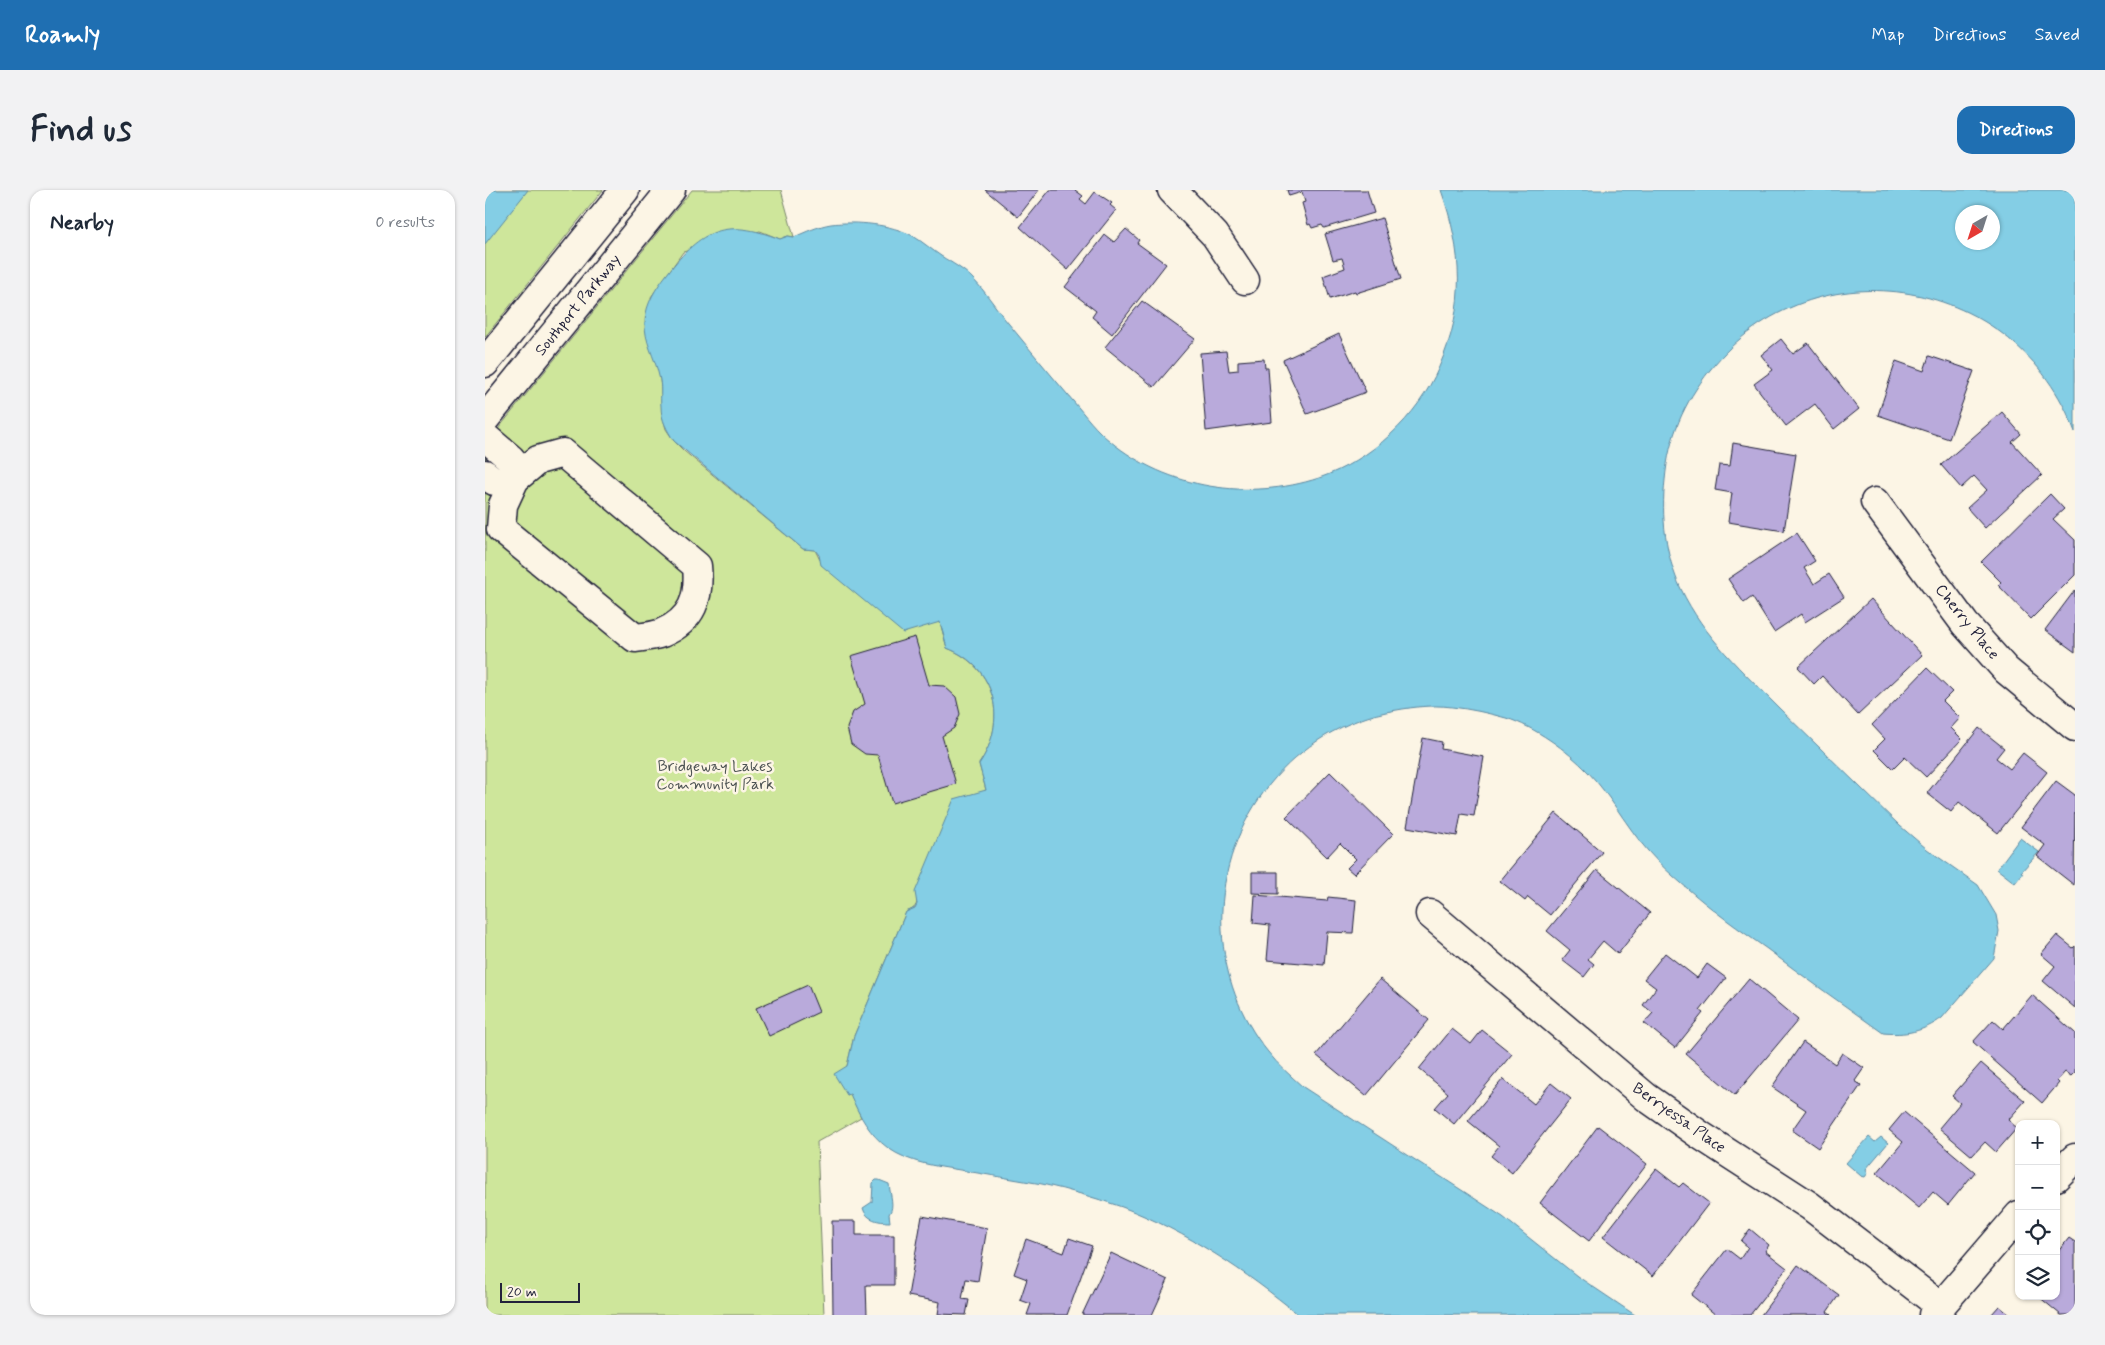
<!DOCTYPE html>
<meta charset="utf-8">
<style>
body{margin:0;font-family:Mynerve,sans-serif;background:#f2f2f3;color:#1f2937}
.controls{position:absolute;right:15px;bottom:15px;display:grid;overflow:hidden;border-radius:10px;box-shadow:0 1px 4px #0004}
.controls button{width:45px;height:45px;display:grid;place-items:center;padding:0;border:0;border-bottom:1px solid #e0e1e3;background:#fff;color:#1f2937;font:25px sans-serif}
.compass{position:absolute;left:1470px;top:15px;width:45px;height:45px;border-radius:50%;background:#fff;box-shadow:0 1px 4px #0004;rotate:219deg}
.scale{position:absolute;left:15px;bottom:12px;width:80px;box-sizing:border-box;padding-left:5px;border:2px solid #22223b;border-top:0;font-size:14px;line-height:18px;white-space:nowrap;color:#22223b;-webkit-text-stroke:4px #fcf5e5;paint-order:stroke}
.list{margin:0;padding:0;list-style:none}
h2{display:flex;justify-content:space-between;align-items:center;height:65px;margin:0;padding:0 20px;font-size:21px}
h2 small{font-size:16px;font-weight:400;color:#747a83}
.icon{flex:none;width:28px;height:28px;fill:none;stroke:currentColor;stroke-width:2;stroke-linecap:round;stroke-linejoin:round}
.map{position:relative;flex:none;width:1590px;height:1125px;overflow:hidden;border-radius:15px}
header{display:flex;align-items:center;gap:30px;box-sizing:border-box;height:70px;padding:0 25px;background:#1f6fb2;color:#fff}
header strong{font-size:24px}
nav{display:flex;gap:28px;margin-inline-start:auto;font-size:18px}
.intro{display:flex;align-items:center;justify-content:space-between;box-sizing:border-box;height:120px;padding:0 30px}
h1{margin:0;font-size:35px}
.button{padding:12px 22px;border-radius:15px;background:#1f6fb2;color:#fff;font-size:18px;font-weight:700}
main{display:flex;gap:30px;padding:0 30px}
aside{flex:1;background:#fff;border-radius:15px;box-shadow:0 1px 4px #0004}
.map>svg:first-child{display:block}
.green{fill:#cee69b;stroke:#78846b}
.water{fill:#84cee5;stroke:#5d89a1;fill-rule:evenodd}
.building{fill:#b9aadb;stroke:#22223b}
.lines{fill:none;stroke-linecap:round;stroke-linejoin:round}
.minor-casing{stroke:#22223b;stroke-width:31}
.minor{stroke:#fcf5e5;stroke-width:28}
.labels{text-anchor:middle;dominant-baseline:central;stroke-width:5;stroke-linejoin:round;paint-order:stroke}
.street-label{font-size:16px;fill:#22223b;stroke:#fcf5e5}
.park-label{font-size:16px;fill:#4d5353;stroke:#fcf5e5}
</style>
<header>
<strong>Roamly</strong>
<nav><a>Map</a><a>Directions</a><a>Saved</a></nav>
</header>
<div class="intro"><h1>Find us</h1><a class="button">Directions</a></div>
<main>
<aside>
<h2>Nearby<small>0 results</small></h2>
<ul class="list">
</ul>
</aside>
<div class="map">
<svg width="1590" height="1125" viewBox="0 0 1590 1125">
<rect width="100%" height="100%" fill="#fcf5e5"/>
<filter id="ink" filterUnits="userSpaceOnUse"><feTurbulence type="fractalNoise" baseFrequency=".02" numOctaves="2"/><feDisplacementMap in="SourceGraphic" scale="10" xChannelSelector="R" yChannelSelector="G"/><feConvolveMatrix kernelMatrix="1 2 1 2 8 2 1 2 1" color-interpolation-filters="sRGB"/></filter>
<g filter="url(#ink)">
<g class="green">
<polygon points="0,0 118,0 0,147"/>
<path d="M207 0H296L309 47 303 46 295 49 275 41 198 62 166 107 176 199 178 228 181 239 189 251 199 261 318 359 330 360 335 370 455 432 462 458C512 478 523 532 494 574L501 600 432 706C433 715 430 719 421 722L369 846 362 876V905L365 903 376 927 332 952 339 1125H0V255Z"/>
</g>
<g class="water">
<polygon points="0,0 43,0 0,54"/>
<path d="M956 0H1590V242C1533 87 1329 49 1225 180 1198 214 1184 247 1180 290 1176 326 1180 365 1196 399 1219 447 1258 482 1295 519 1335 558 1375 597 1415 636L1442 659 1493 695 1511 725 1514 741 1509 768 1457 828C1438 842 1420 845 1398 843 1359 815 1320 788 1282 759 1255 740 1228 721 1203 699 1189 687 1175 675 1163 661 1141 636 1126 606 1103 582 1082 560 1050 537 1021 528 1003 523 985 519 967 517 945 514 922 518 901 522 800 544 732 639 737 740 739 784 755 828 783 862 793 875 806 886 818 897L1018 1027 1092 1086 1150 1125H814C760 1081 703 1042 637 1017 611 1008 584 1000 557 994 530 989 502 985 475 980 450 976 424 973 403 958 384 944 374 925 365 904L362 905 349 884 362 876 369 846 421 722 430 718 432 714 430 702 469 609 501 600 494 574C523 532 512 477 462 458L455 432 418 443 336 375 334 365 330 360 318 359 189 251C182 240 176 230 176 216 175 206 177 196 174 186 170 167 159 152 160 131 161 113 171 98 182 84 216 39 241 28 295 49L303 46 309 47C321 42 333 36 346 34 371 31 406 34 428 46 438 52 447 60 456 66 467 73 480 80 488 89 500 101 509 115 519 128 542 156 565 184 588 211 600 225 611 240 625 251 683 299 764 311 834 288 886 270 933 227 954 177 981 116 978 62 956 0ZM1508 22V52H1478V22Z"/>
<polygon points="1535,648 1554,662 1536,682 1538,683 1530,693 1512,679"/>
<polygon points="1384,947 1390,952 1396,947 1403,953 1381,979 1383,983 1380,987 1376,986 1361,973"/>
<path d="M394 990 404 994C405 1004 410 1017 404 1024L405 1032C394 1032 381 1030 378 1018L387 1012 388 993 391 990Z"/>
</g>
<g class="building">
<polygon points="500,0 554,0 533,27"/>
<polygon points="565,0 590,0 598,6 595,9 601,14 610,2 627,13 625,15 631,20 583,80 535,37"/>
<polygon points="802,0 882,0 889,23 839,38 837,35 827,38 825,34 823,35 817,13 820,12 817,2 804,6"/>
<polygon points="897,28 916,89 871,103 870,101 845,109 838,86 860,78 857,68 848,70 840,44"/>
<polygon points="641,39 654,50 652,53 681,74 627,144 607,127 611,121 580,97 620,45 629,52"/>
<polygon points="657,111 710,149 669,197 620,157"/>
<polygon points="854,144 881,202 822,224 798,170"/>
<polygon points="1296,149 1308,164 1323,153 1374,219 1349,239 1330,214 1301,236 1269,194 1288,180 1276,165"/>
<polygon points="741,161 744,181 753,180 753,171 779,169 780,178 783,178 787,232 721,241 715,163"/>
<polygon points="1444,166 1489,181 1464,249 1393,225 1411,171 1439,181"/>
<polygon points="1517,222 1536,244 1527,252 1557,285 1500,338 1482,318 1502,300 1489,286 1476,298 1456,275"/>
<polygon points="1248,253 1311,264 1299,341 1243,332 1247,303 1230,300 1234,275 1245,276"/>
<polygon points="1565,304 1579,319 1568,329 1590,350 1590,385 1546,429 1513,395 1516,392 1496,372"/>
<polygon points="1312,343 1330,371 1319,378 1329,394 1344,384 1359,407 1320,432 1316,424 1289,442 1267,407 1259,413 1243,389"/>
<polygon points="1590,400 1590,462 1560,440"/>
<polygon points="1386,409 1437,465 1373,525 1337,486 1329,494 1313,477"/>
<polygon points="430,447 444,495 459,496 471,507 475,524 469,538 457,546 471,594 407,613 393,565 380,564 366,554 362,538 368,522 380,514 366,466"/>
<polygon points="1442,478 1467,502 1458,511 1475,528 1466,538 1477,549 1441,587 1420,567 1408,579 1389,560 1400,549 1387,535"/>
<polygon points="1494,538 1519,558 1511,568 1525,579 1538,563 1562,582 1513,643 1474,612 1466,622 1442,603"/>
<polygon points="938,548 957,552 956,559 999,567 989,626 976,624 972,646 922,637"/>
<polygon points="845,582 908,644 869,684 862,678 871,669 855,653 842,667 801,627"/>
<polygon points="1571,591 1590,605 1589,695 1552,666 1560,655 1536,637"/>
<polygon points="1071,623 1117,662 1065,725 1043,707 1040,711 1015,691"/>
<polygon points="1112,680 1165,723 1133,764 1118,751 1103,769 1109,774 1099,787 1077,770 1085,760 1062,741"/>
<polygon points="767,682 793,682 793,704 767,703"/>
<polygon points="770,705 842,711 843,707 871,710 868,743 842,742 839,775 782,770 785,735 768,733"/>
<polygon points="1572,745 1588,758 1590,756 1590,818 1558,791 1570,776 1556,764"/>
<polygon points="1180,763 1212,788 1222,774 1241,788 1215,821 1218,823 1190,858 1159,833 1168,823 1158,815 1171,798 1159,789"/>
<polygon points="895,789 944,830 881,906 831,865"/>
<polygon points="1264,789 1313,830 1250,905 1201,864"/>
<polygon points="323,795 334,822 284,846 271,818"/>
<polygon points="1547,805 1590,843 1590,882 1586,886 1580,882 1572,891 1574,893 1557,913 1488,852 1508,830 1518,839"/>
<polygon points="967,839 986,854 997,840 1027,864 969,934 950,918 963,903 934,879"/>
<polygon points="1318,852 1350,874 1357,863 1379,878 1370,891 1376,895 1333,958 1307,940 1321,920 1287,897"/>
<polygon points="1496,873 1540,911 1523,930 1532,938 1511,962 1500,952 1487,966 1454,938 1475,913 1467,906"/>
<polygon points="1018,889 1049,914 1066,893 1086,909 1027,983 1006,966 1014,956 983,931"/>
<polygon points="1419,922 1490,982 1463,1015 1448,1002 1434,1018 1392,983 1418,952 1404,940"/>
<polygon points="1113,936 1162,974 1104,1051 1055,1013"/>
<polygon points="1171,979 1194,997 1198,993 1224,1013 1168,1086 1118,1047"/>
<polygon points="437,1026 502,1038 493,1091 481,1089 477,1109 484,1110 481,1125 453,1124 455,1112 423,1106"/>
<polygon points="347,1031 371,1031 371,1045 409,1045 409,1095 381,1095 382,1125 348,1125"/>
<polygon points="1265,1039 1284,1055 1280,1061 1302,1078 1265,1125 1231,1125 1206,1105 1242,1059 1255,1069 1263,1057 1256,1051"/>
<polygon points="584,1048 607,1056 582,1125 542,1125 546,1114 535,1110 542,1089 529,1084 541,1049 579,1063"/>
<polygon points="1584,1048 1590,1052 1590,1125 1576,1125 1553,1106 1571,1106 1571,1064"/>
<polygon points="626,1063 683,1090 667,1125 597,1125"/>
<polygon points="1313,1075 1354,1105 1342,1122 1346,1125 1276,1125"/>
<polygon points="1514,1116 1525,1125 1506,1125"/>
</g>
<g class="lines">
<defs>
<g id="minor">
<polyline points="687,0 730,45 760,90"/>
<polyline points="0,173 140,0"/>
<polyline points="0,229 186,0"/>
<polyline points="0,247 26,269 30,289"/>
<path d="M78 263 212 376C215 407 208 430 177 443 169 446 159 447 150 448L16 339 18 315 30 289 53 270Z"/>
<polyline points="0,284 9,291 30,289"/>
<polyline points="1390,312 1480,434 1521,480 1590,537"/>
<polyline points="945,724 1161,907 1215,945 1325,1016 1454,1115"/>
<polyline points="1571,987 1590,968"/>
<polyline points="1448,1125 1534,1025"/>
</g>
</defs>
<use href="#minor" class="minor-casing"/>
<use href="#minor" class="minor"/>
</g>
</g>
<g class="labels">
<g class="street-label">
<text transform="translate(93 115) rotate(-51)">Southport Parkway</text>
<text transform="translate(1482 432) rotate(51)">Cherry Place</text>
<text transform="translate(1194 928) rotate(35)">Berryessa Place</text>
</g>
<g class="park-label">
<text x="230" y="576">Bridgeway Lakes<tspan x="230" dy="18">Community Park</tspan></text>
</g>
</g>
</svg>
<div class="controls">
<button>+</button>
<button>−</button>
<button><svg class="icon" aria-label="locate" viewBox="0 0 24 24"><circle cx="12" cy="12" r="6"/><path d="M12 2v4M12 18v4M2 12h4M18 12h4"/></svg></button>
<button><svg class="icon" aria-label="layers" viewBox="0 0 24 24"><path d="M12 4l9 5-9 5-9-5zM3 14l9 5 9-5"/></svg></button>
</div>
<svg class="compass" viewBox="-18 -18 36 36"><path d="M0-13l5 13h-10z" fill="#e53935"/><path d="M0 13l5-13h-10z" fill="#747a83"/></svg>
<div class="scale">20 m</div>
</div>
</main>
